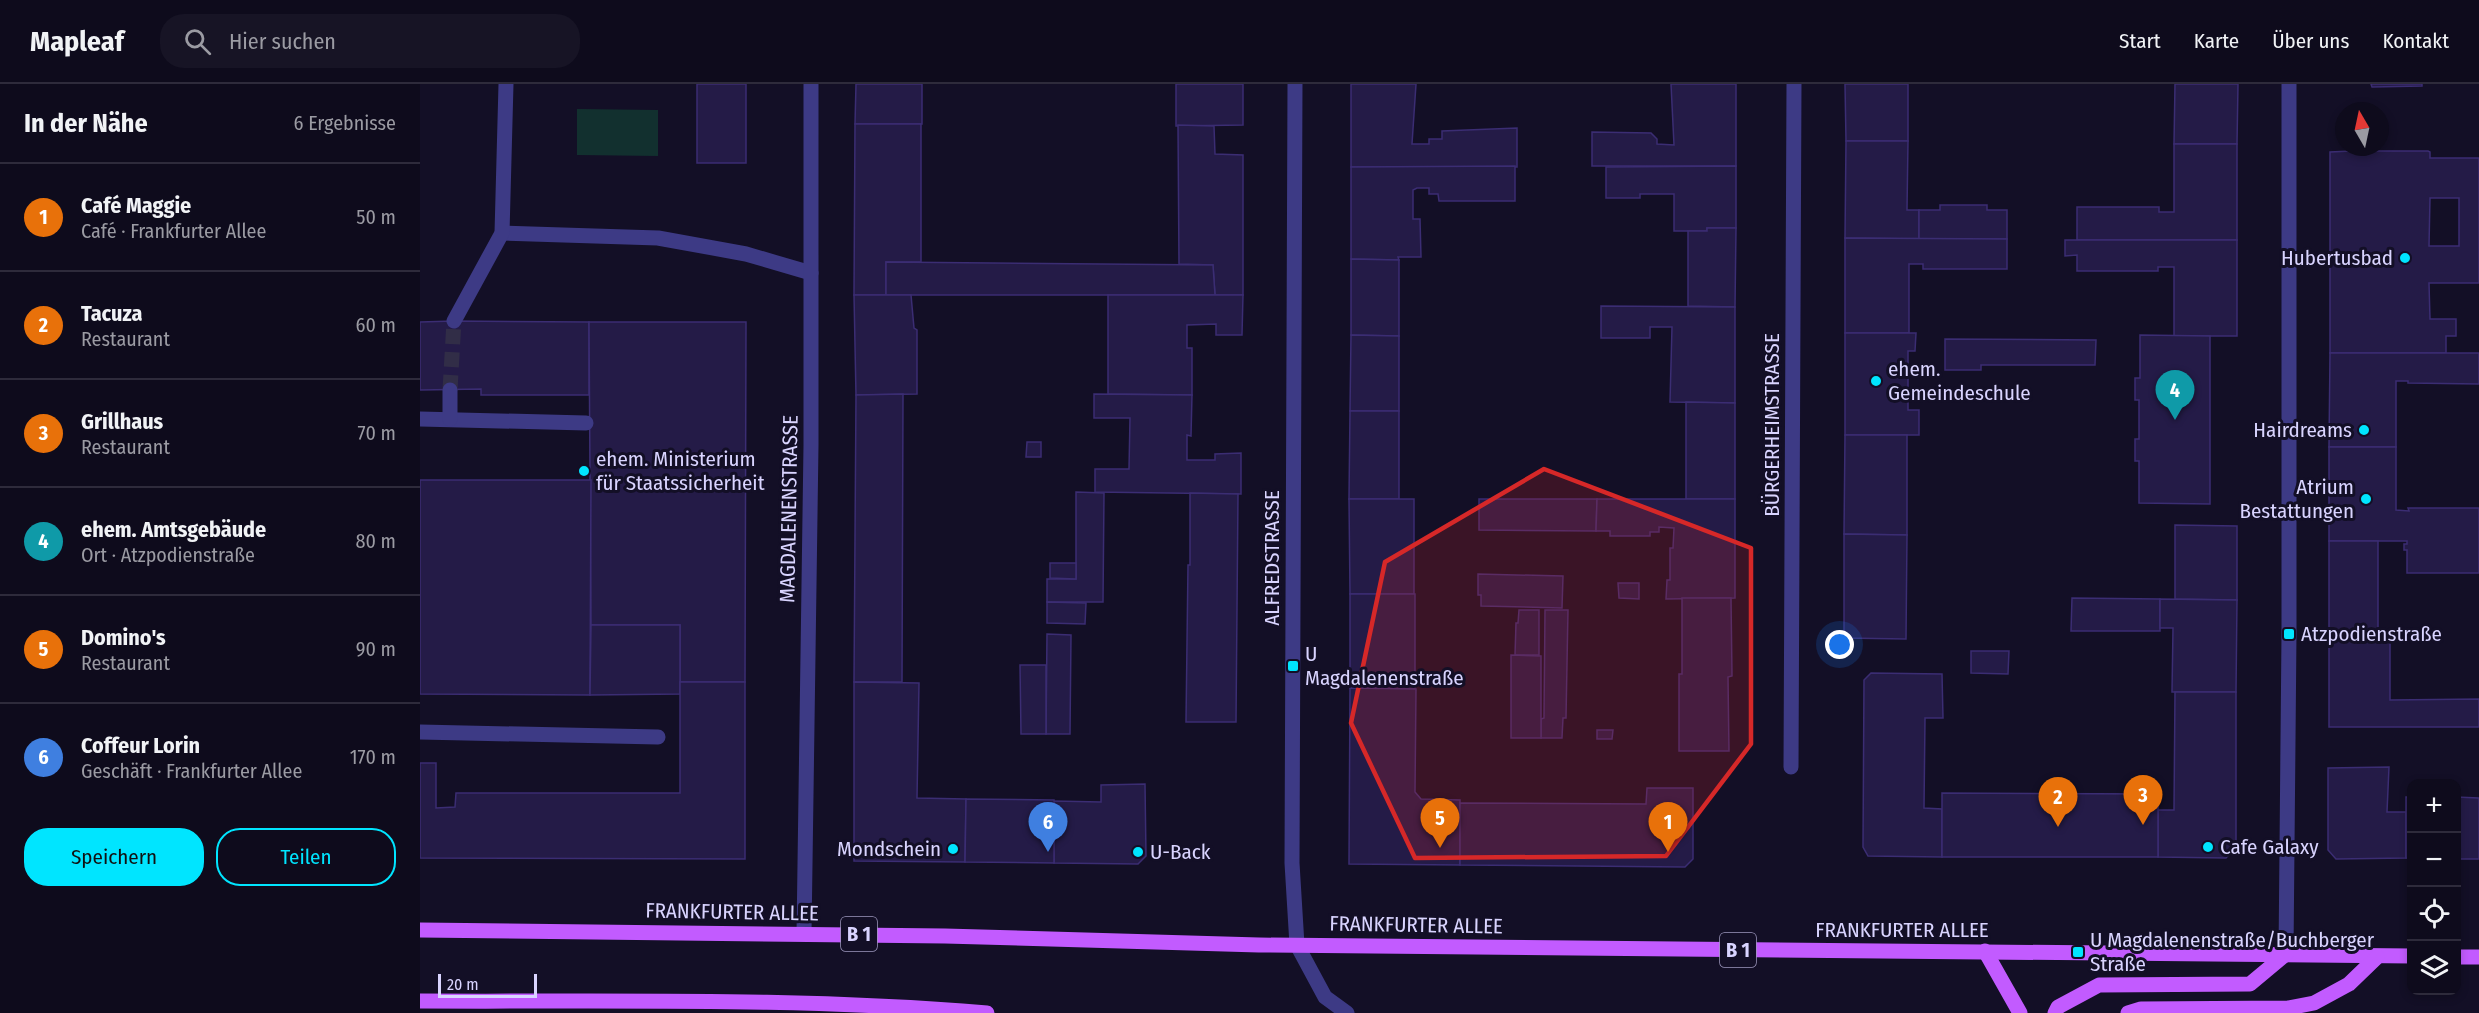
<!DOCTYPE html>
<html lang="de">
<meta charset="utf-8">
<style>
body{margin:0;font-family:"Fira Sans Condensed",sans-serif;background:#171425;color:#f1f3f6}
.controls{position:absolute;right:18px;bottom:18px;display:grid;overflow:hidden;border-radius:12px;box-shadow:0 3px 9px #0003}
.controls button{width:54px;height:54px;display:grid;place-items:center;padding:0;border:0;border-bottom:2px solid #2e2b3b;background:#0e0b1c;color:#f1f3f6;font:30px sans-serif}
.compass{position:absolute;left:1915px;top:18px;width:54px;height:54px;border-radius:50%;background:#0e0b1c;box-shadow:0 3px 9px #0003;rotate:351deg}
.scale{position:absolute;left:18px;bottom:15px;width:99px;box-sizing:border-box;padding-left:6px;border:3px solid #d9d4ff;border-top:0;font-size:16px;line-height:21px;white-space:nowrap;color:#d9d4ff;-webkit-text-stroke:4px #130f26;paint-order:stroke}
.you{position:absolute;left:1420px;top:561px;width:21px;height:21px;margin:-15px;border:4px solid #fff;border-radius:50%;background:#1a73e8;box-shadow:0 0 0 9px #1a73e833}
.badge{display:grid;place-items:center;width:39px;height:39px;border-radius:50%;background:#00e5ff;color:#fff;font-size:20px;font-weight:700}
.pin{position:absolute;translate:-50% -50px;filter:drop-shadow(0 2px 3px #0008)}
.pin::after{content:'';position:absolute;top:32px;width:21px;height:18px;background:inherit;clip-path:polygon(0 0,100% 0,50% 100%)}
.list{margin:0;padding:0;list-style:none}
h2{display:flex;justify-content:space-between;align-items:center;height:78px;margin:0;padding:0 24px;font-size:26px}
h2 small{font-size:20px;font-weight:400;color:#9b9ba3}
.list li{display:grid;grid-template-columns:39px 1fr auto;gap:18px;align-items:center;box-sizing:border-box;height:108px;padding:0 24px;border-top:2px solid #2e2b3b}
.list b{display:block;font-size:22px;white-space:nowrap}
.list p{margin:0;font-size:20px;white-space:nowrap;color:#9b9ba3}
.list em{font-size:20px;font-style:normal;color:#9b9ba3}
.actions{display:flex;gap:12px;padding:18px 24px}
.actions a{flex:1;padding:14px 0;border:2px solid #00e5ff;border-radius:24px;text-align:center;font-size:21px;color:#00e5ff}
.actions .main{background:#00e5ff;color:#111}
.icon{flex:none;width:33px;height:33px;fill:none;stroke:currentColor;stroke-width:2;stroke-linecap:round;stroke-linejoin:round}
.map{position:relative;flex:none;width:2059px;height:929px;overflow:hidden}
header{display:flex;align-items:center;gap:36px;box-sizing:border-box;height:84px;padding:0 30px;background:#0e0b1c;border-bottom:2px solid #2e2b3b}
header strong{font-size:28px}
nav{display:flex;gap:33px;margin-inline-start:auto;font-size:21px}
.search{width:420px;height:54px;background:#171425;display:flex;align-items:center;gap:15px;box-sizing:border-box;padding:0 21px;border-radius:24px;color:#9b9ba3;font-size:22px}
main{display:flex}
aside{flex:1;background:#0e0b1c}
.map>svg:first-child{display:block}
.green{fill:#12302f}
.building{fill:#241b47;stroke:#3b2d73;stroke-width:1.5;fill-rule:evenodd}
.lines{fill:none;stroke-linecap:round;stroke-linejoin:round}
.minor-tunnel{stroke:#312d47;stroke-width:15;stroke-dasharray:15 8;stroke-linecap:butt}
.minor{stroke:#3d3a85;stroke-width:15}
.major{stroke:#c25bff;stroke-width:15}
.marked{fill:#d62828;fill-opacity:0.2;stroke:#d62828;stroke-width:4.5;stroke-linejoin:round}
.poi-dot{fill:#00e5ff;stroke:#130f26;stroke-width:2}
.labels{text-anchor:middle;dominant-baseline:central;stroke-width:6;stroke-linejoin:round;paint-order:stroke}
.shield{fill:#130f26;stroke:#9e99be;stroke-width:1.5}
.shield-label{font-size:20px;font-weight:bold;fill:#d9d4ff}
.poi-label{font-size:21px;fill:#d9d4ff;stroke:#130f26;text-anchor:start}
.street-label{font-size:21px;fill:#d9d4ff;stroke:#130f26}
</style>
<header>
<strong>Mapleaf</strong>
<div class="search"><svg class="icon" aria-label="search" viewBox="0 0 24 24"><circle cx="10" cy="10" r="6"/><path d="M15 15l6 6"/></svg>Hier suchen</div>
<nav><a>Start</a><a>Karte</a><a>Über uns</a><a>Kontakt</a></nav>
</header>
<main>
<aside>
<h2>In der Nähe<small>6 Ergebnisse</small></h2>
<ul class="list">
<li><span class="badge" style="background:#e8710a">1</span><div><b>Café Maggie</b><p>Café · Frankfurter Allee</p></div><em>50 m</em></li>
<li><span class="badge" style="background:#e8710a">2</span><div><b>Tacuza</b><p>Restaurant</p></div><em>60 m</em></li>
<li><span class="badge" style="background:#e8710a">3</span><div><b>Grillhaus</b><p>Restaurant</p></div><em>70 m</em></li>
<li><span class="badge" style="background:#0f9aa8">4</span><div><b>ehem. Amtsgebäude</b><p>Ort · Atzpodienstraße</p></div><em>80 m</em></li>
<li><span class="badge" style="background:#e8710a">5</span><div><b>Domino's</b><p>Restaurant</p></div><em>90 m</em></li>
<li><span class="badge" style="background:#3f7fe0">6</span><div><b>Coffeur Lorin</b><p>Geschäft · Frankfurter Allee</p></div><em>170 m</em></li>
</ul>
<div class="actions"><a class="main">Speichern</a><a>Teilen</a></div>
</aside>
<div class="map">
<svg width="2059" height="929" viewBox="0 0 2059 929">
<rect width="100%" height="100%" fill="#130f26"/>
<polygon class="green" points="157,25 238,26 238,72 157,71"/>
<g class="building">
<rect x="277" y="0" width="49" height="79"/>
<polygon points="436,0 502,0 502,40 435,40"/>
<polygon points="756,0 823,0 823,41 756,42"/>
<polygon points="931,0 996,0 992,60 1009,60 1009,55 1022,55 1022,47 1097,44 1097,83 931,83"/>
<polygon points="1251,0 1316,0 1316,82 1172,82 1172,48 1231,49 1237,55 1237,60 1254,61"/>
<polygon points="1425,0 1488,0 1488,57 1426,57"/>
<polygon points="1755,0 1818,0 1817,60 1754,60"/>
<polygon points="1951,0 2002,0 2002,2 1952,3"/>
<polygon points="435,40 501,40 501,178 466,178 466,211 434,211"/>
<polygon points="758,41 794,42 795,70 823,71 823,211 795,211 793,181 759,180"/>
<polygon points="1426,57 1488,57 1487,126 1499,126 1499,155 1425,154"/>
<polygon points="1754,60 1817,60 1817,156 1657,156 1657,123 1739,123 1739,128 1754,128"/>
<path d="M1932 67H2008L2010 68V74H2059V199H2009L2010 235H2036V252H2026V269H1910V68ZM2010 114H2039V162H2009Z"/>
<polygon points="1095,82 1095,117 1019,117 1018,110 1009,110 1009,104 997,104 993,106 993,135 1000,135 1001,173 978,173 979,176 931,175 931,83"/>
<polygon points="1316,82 1316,144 1287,144 1287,147 1254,147 1254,110 1220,110 1220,114 1186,114 1186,83"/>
<polygon points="1520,121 1567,121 1567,126 1587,126 1587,155 1499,155 1499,126 1520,126"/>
<polygon points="1287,144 1316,144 1315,223 1268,222 1268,147 1287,147"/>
<polygon points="1425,154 1587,155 1587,185 1503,185 1503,180 1489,180 1489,249 1425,249"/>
<polygon points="1645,156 1817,156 1817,252 1754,252 1754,183 1738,183 1738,187 1657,187 1657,171 1645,172"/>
<polygon points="931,175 979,176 979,252 931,251"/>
<polygon points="466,178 793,181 795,211 466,211"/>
<polygon points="434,211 491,211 494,244 497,246 497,310 436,311"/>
<polygon points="688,211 823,211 822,251 796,251 796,240 767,241 767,264 772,264 772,311 688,310"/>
<polygon points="1181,222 1315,223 1315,319 1250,318 1252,243 1230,243 1230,254 1181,254"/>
<polygon points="34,237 169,238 169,311 61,311 61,305 0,306 0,238"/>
<polygon points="169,238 326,238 325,598 260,598 260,541 171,541"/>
<polygon points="1425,249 1496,249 1495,267 1488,267 1488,326 1499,326 1499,351 1425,351"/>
<polygon points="931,251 979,252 979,327 930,327"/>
<polygon points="1720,251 1790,252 1790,420 1719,419 1719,377 1715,377 1715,355 1719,355 1719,316 1715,316 1715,294 1720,294"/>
<polygon points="1525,255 1676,256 1675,281 1561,281 1561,286 1525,286"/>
<polygon points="1910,269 2059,269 2059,300 1988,299 1988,297 1976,297 1976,363 1909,363"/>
<polygon points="483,310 482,598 434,598 436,311"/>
<polygon points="674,310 772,311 771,352 767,351 767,376 795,376 795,370 821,369 821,410 675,408 675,385 709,385 710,334 674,334"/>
<polygon points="1266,318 1315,319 1315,415 1266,415"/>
<polygon points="930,327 979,327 979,415 929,415"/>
<polygon points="1425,351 1487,351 1487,451 1424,450"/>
<polygon points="607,358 621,358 621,373 606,373"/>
<polygon points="1909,363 1976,363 1976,426 1989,427 1988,424 2059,424 2059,489 1987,489 1987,466 1984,466 1984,460 1987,460 1987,457 1909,457"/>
<polygon points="0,396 171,396 170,611 0,610"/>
<polygon points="656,408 684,409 683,518 627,518 627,495 656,495"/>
<polygon points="770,409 818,410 816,638 766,638 768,481 770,481"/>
<polygon points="929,415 994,415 994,510 930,510"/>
<polygon points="1059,415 1177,415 1176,447 1059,446"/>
<polygon points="1177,415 1315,415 1315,514 1246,515 1247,496 1250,496 1250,464 1253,464 1254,444 1239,443 1239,448 1230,448 1230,452 1190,452 1190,447 1176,447"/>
<polygon points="1755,441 1817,442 1817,516 1755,515"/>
<polygon points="1424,450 1487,451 1486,555 1424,554"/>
<rect x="1909" y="457" width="49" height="94"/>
<polygon points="630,479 656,479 656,495 630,494"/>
<polygon points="1058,490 1143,492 1142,524 1061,522 1061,511 1058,511"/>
<polygon points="1198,499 1219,499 1219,515 1199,514"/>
<polygon points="930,510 995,510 995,605 930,604"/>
<polygon points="1262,514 1311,514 1312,592 1308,593 1309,667 1259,667 1259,590 1262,590"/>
<polygon points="1652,514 1740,515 1740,547 1651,547"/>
<polygon points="1740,515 1817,516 1816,608 1752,608 1753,544 1740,544"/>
<polygon points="627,518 666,519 665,540 627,539"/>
<polygon points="1099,526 1119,526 1119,571 1095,571 1096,539 1098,539"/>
<polygon points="1125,526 1148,526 1146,634 1143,634 1142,654 1121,654 1121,635 1124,634"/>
<polygon points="171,541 260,541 260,610 170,611"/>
<polygon points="627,550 651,551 650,650 626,650"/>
<polygon points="1909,551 1974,551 1974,556 1970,556 1970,616 2059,615 2059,643 1909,643"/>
<polygon points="1551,567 1589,567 1588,590 1551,589"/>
<polygon points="1091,571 1121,572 1121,654 1091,654"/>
<polygon points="600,581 626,581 626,650 601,650"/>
<polygon points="1451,589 1522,590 1523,634 1505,634 1504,724 1522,725 1522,773 1448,772 1443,763 1444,596"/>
<polygon points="260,598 325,598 325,775 0,774 0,679 16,679 16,724 35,723 36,709 260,709"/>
<polygon points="434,598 499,599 497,714 546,715 545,778 434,777"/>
<polygon points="930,604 996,605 995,708 1001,715 1040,716 1040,781 929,780"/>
<polygon points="1755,608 1816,608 1816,763 1806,774 1738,773 1738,726 1754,726"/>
<polygon points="1177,646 1193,646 1192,655 1177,655"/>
<polygon points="1969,683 1967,728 1986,728 1986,774 1916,775 1908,766 1908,684"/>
<polygon points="725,700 726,772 718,780 634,779 634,717 681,718 681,701"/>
<polygon points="1227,704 1273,704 1273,775 1265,783 1040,781 1040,719 1226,720"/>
<polygon points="1522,709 1738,710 1738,773 1522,773"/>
<rect x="1986" y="713" width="6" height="61"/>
<polygon points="2036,713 2059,714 2059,775 2036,775"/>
<polygon points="546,715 634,716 634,779 545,778"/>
</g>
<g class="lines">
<polyline class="minor-tunnel" points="30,306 34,237"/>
<g class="minor">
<polyline points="875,0 872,779 877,861 905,913 927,929"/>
<polyline points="82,149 238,154 326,170 391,189"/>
<polyline points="34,237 82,149 86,0"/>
<polyline points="0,335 166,339"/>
<polyline points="30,335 30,306"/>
<polyline points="0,648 238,653"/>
<polyline points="1371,683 1374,0"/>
<polyline points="384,850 391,361 391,0"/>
<polyline points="1866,870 1869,550 1869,0"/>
</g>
<g class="major">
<polyline points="0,846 525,852 839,861 1992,872"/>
<polyline points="1565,867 1600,929"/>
<polyline points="2036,873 2059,873"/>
<path d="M0 917C189 918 379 913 567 929"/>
<polyline points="1635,929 1638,923 1679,901 1830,900 1866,870"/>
<polyline points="1708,929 1721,925 1868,924 1894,919 1929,900 1957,873"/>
</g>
</g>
<path class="marked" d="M1124 385 1331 464V660L1246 772 995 774 931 639 965 478Z"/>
<g class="poi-dot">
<circle cx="1985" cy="174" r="6"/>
<circle cx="1456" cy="297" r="6"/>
<circle cx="1944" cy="346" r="6"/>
<circle cx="164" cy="387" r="6"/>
<circle cx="1946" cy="415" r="6"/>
<rect x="1863" y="544" width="12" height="12" rx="3"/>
<rect x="867" y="576" width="12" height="12" rx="3"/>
<circle cx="1788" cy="763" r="6"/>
<circle cx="533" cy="765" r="6"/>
<circle cx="718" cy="768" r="6"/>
<rect x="1652" y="862" width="12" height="12" rx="3"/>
</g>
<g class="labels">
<g class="shield">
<rect x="421" y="833" width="36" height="34" rx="4.5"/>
<rect x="1300" y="849" width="36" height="34" rx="4.5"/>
</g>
<g class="shield-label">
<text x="439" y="850">B 1</text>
<text x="1318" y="866">B 1</text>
</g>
<g class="poi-label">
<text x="1973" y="174" text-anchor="end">Hubertusbad</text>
<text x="1468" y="285">ehem.<tspan x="1468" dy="24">Gemeindeschule</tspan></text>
<text x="1932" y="346" text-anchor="end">Hairdreams</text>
<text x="176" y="375">ehem. Ministerium<tspan x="176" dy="24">für Staatssicherheit</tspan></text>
<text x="1934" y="403" text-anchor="end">Atrium<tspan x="1934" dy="24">Bestattungen</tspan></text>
<text x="1881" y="550">Atzpodienstraße</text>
<text x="885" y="570">U<tspan x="885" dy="24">Magdalenenstraße</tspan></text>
<text x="1800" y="763">Cafe Galaxy</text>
<text x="521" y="765" text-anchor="end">Mondschein</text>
<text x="730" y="768">U-Back</text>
<text x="1670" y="856">U Magdalenenstraße/Buchberger<tspan x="1670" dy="24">Straße</tspan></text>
</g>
<g class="street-label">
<text transform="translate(1352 341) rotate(-90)">BÜRGERHEIMSTRASSE</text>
<text transform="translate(369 425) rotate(-89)">MAGDALENENSTRASSE</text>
<text transform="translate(852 474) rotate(-90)">ALFREDSTRASSE</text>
<text transform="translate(312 828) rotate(1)">FRANKFURTER ALLEE</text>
<text transform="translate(996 841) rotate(1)">FRANKFURTER ALLEE</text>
<text x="1482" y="846">FRANKFURTER ALLEE</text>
</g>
</g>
</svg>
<div class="controls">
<button>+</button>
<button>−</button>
<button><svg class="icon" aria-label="locate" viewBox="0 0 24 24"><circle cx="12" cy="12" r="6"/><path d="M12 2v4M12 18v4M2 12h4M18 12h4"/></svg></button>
<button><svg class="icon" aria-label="layers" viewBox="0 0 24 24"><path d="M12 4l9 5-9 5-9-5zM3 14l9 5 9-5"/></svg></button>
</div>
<svg class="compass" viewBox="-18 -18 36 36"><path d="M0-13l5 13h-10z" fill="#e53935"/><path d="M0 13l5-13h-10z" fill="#9b9ba3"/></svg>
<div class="scale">20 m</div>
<div class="you"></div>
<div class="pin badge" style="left:1248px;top:768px;background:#e8710a">1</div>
<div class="pin badge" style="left:1638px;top:743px;background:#e8710a">2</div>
<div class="pin badge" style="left:1723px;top:741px;background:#e8710a">3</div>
<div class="pin badge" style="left:1755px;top:336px;background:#0f9aa8">4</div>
<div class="pin badge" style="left:1020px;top:764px;background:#e8710a">5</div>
<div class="pin badge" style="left:628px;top:768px;background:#3f7fe0">6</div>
</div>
</main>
